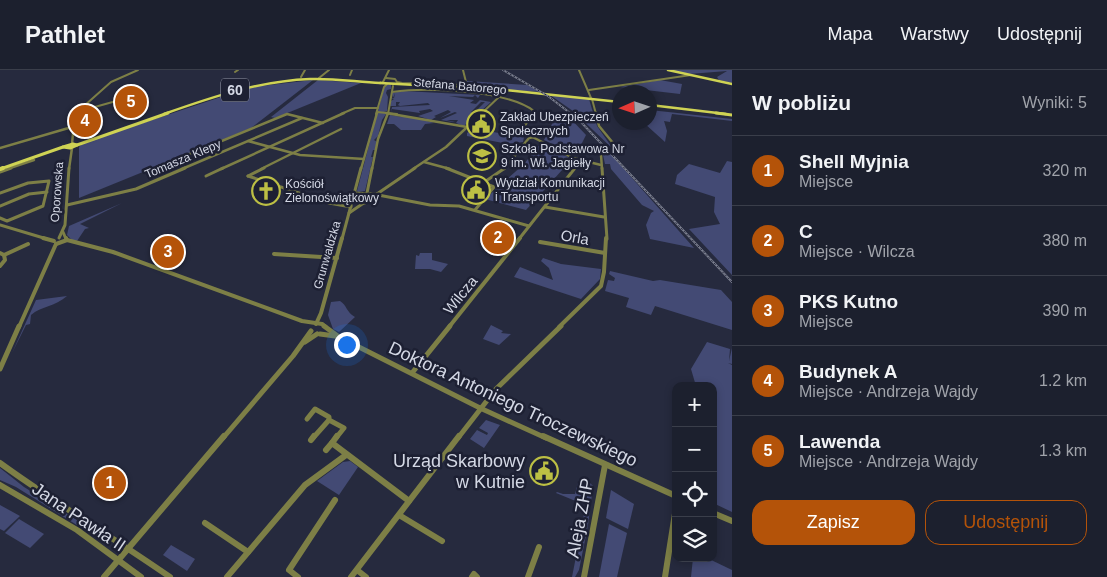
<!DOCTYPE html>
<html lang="pl">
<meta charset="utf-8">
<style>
body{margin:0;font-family:Helvetica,sans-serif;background:#292d3a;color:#f1f3f6}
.controls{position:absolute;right:15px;bottom:15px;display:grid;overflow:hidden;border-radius:10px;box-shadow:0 2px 8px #0003}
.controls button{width:45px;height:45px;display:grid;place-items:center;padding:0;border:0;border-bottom:1px solid #3a3e4a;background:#1c202e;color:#f1f3f6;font:25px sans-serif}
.compass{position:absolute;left:612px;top:15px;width:45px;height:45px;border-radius:50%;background:#1c202e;box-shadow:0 2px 8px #0003;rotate:267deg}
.you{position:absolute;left:346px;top:274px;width:18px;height:18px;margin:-12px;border:4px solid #fff;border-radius:50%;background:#1a73e8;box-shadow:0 0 0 8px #1a73e833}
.badge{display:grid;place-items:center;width:32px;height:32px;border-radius:50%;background:#b45309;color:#fff;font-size:16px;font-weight:700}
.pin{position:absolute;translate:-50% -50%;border:2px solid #fff;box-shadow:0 1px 5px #0006}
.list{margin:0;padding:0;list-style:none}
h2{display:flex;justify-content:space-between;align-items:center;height:65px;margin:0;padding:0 20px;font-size:21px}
h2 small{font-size:16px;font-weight:400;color:#a0a3aa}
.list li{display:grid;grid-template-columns:32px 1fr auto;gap:15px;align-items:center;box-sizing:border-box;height:70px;padding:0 20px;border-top:1px solid #3a3e4a}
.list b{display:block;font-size:19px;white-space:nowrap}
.list p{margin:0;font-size:16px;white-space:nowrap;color:#a0a3aa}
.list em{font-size:16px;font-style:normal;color:#a0a3aa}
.actions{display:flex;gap:10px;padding:15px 20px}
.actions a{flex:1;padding:11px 0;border:1px solid #b45309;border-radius:15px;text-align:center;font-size:18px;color:#b45309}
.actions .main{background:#b45309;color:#fff}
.icon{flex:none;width:28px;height:28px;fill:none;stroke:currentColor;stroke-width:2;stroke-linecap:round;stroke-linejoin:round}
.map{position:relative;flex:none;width:732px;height:507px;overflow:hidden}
header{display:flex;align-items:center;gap:30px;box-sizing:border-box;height:70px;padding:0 25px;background:#1c202e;border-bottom:1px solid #3a3e4a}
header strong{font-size:24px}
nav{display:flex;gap:28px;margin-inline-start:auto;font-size:18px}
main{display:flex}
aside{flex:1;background:#1c202e}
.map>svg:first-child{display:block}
.green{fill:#434a74}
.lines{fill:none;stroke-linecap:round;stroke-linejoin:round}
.minor-far5{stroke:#7d7f46;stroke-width:2}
.minor-far4{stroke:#7d7f46;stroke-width:2.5}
.minor-far3{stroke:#7d7f46;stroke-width:3}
.minor-far2{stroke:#7d7f46;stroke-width:4}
.minor-far1{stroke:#7d7f46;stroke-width:5}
.minor{stroke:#7d7f46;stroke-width:6}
.major-far2{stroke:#cfd354;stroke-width:2.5}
.major-far1{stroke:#cfd354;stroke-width:3}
.major{stroke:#cfd354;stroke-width:4}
.rail-casing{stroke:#7b7f8f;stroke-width:2}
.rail{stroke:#1d2033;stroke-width:1;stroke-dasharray:2;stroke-linecap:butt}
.labels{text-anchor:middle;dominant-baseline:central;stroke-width:5;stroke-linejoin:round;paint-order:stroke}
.far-street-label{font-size:12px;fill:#d4d8e5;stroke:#1d2033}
.far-poi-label{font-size:12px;fill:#d4d8e5;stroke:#1d2033;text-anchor:start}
.shield{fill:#1d2033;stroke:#9da1b0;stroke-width:1}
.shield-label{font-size:14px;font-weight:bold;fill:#d4d8e5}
.street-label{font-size:15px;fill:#d4d8e5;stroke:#1d2033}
.near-street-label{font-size:18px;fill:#d4d8e5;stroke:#1d2033}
.near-poi-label{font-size:18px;fill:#d4d8e5;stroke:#1d2033;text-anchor:end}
</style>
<header>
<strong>Pathlet</strong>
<nav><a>Mapa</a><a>Warstwy</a><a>Udostępnij</a></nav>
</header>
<main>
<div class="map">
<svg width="732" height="507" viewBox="0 0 732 507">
<rect width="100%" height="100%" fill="#262a3e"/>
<g class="green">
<polygon points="670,0 732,0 732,13 719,10 717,7 727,1 689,4"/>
<polygon points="313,10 251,58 79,128 79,77 83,73 251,17"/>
<polygon points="318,10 361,13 275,48 271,47"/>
<polygon points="660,10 682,14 680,24 620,17"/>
<polygon points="467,11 527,15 540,22 467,17"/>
<polygon points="391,14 391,19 387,20 386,23 388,27 387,41 384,42 386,44 382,50 378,66 374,70 377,72 375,80 373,80 371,87 373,87 365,121 358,122 357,121 384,18 386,15"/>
<polygon points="403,21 480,25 478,28 475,25 473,27 449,26 474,30 470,33 476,34 480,30 491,32 481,41 477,40 485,32 481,32 471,42 478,43 464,56 456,53 458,50 446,50 455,52 453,52 441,50 457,43 455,42 440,48 451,42 448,40 434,46 436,47 431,50 418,46 433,41 430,39 419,41 420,43 392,39 391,42 392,37 430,35 428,33 400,36 398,35 400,32 396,32 396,36 390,36 391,31 394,29 391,29 394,28 395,23 393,28 392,23"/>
<polygon points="550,25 589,29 597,56 613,79 573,41"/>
<polygon points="650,40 732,49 732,51 672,44 670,52 664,51 667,61 665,72 644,53 650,52"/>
<polygon points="390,45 402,47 413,47 434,53 425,54 421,60 401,60 394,54 387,54"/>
<polygon points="556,46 563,54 568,46 586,65 576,85 544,70"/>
<polygon points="474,59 524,67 523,72 508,74 467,66 467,63"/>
<polygon points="541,73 572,89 526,140 485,129 524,94"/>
<polygon points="608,81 694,178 650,169 646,155 651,143 654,141 642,135 611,99 610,94 605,94 603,85"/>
<polygon points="727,91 732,92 732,205 689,159 720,154 714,142 715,127 675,114 677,105 689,94 720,103"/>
<polygon points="122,133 80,154 89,158 85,159 77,171 72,170 67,165 69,156"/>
<polygon points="420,183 432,183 432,190 448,194 441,202 430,199 415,199 416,185 419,186"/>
<polygon points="543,188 561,194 601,199 600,209 581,229 514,207 520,197 553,210 549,198 541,191"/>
<polygon points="610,201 653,211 660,210 721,220 732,232 732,260 655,236 651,245 626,237 629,228 605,221 608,210 614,211 615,208 609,204"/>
<path d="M67 226C55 237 41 236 31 245L30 254 26 255 12 283 36 230Z"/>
<path d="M340 231C347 235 346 242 355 247L339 262 333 259 328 245 331 232Z"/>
<polygon points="491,255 503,261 501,263 511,264 499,275 483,269"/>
<polygon points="707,272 730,279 729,291 732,278 732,294 728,293 732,295 732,442 713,433 713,316 696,316 691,299"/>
<polygon points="486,350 500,355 484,378 470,369 477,360 487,365 488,363 479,358"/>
<polygon points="350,391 358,397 339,425 317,411 343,392"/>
<polygon points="0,398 24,417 107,469 104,472 16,417 0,410"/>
<polygon points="579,409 586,413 583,434 556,423 557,422 563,424 575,424"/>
<polygon points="589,412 593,416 588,455 579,500 575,507 572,507 582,456"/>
<polygon points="611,420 634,434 628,459 606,448"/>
<polygon points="0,435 20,446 4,461 0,459"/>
<polygon points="19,449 44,464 30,478 5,463"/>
<polygon points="609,454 627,463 617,507 599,507"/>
<polygon points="171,475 195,489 187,501 163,485"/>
<polygon points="693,488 707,488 732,500 732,507 691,507"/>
</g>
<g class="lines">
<g class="minor-far5">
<polyline points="579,0 591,28"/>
<polyline points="235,2 238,0"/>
<polyline points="350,5 352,0"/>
<polyline points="301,7 305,0"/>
<polyline points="319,8 329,0"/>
<polyline points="386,8 395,9 397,12 402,13 464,15 466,12 463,0"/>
<polyline points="383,12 389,0"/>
<polyline points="589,20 691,5"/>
<path d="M392 22C426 17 507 20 534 41L532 44"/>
<polyline points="592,29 596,44"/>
<polyline points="77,42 134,26"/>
<polyline points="377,42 397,44"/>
<polyline points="75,44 111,12 138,0"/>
<polyline points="341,44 355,38 378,38"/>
<polyline points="376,44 384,17 387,14"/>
<polyline points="388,44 393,16"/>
<polyline points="481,44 500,26"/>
</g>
<g class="minor-far4">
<polyline points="386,43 467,57"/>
<polyline points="533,43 521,61 573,88 601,95"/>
<polyline points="596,43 599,56 618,79 612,80"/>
<polyline points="248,71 300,85 364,89"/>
<polyline points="72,74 75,43"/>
<polyline points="0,78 72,57"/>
<polyline points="424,92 450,99"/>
<polyline points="156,98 287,44 323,53"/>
<polyline points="7,99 34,90"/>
<polyline points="69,99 72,78"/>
<polyline points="182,99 302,48"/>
<polyline points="221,99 344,43"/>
<polyline points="261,99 341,59"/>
<polyline points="361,99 377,43"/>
<polyline points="372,99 378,69 388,43"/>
<polyline points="413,99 446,77 482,43"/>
<polyline points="504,99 529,68 534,67"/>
<polyline points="574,99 581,91"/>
<polyline points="602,99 601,85 603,81 607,80"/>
</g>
<g class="minor-far3">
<polyline points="446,98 494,117 475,140"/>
<polyline points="602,98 607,169"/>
<polyline points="0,102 11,98"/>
<polyline points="206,106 223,98"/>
<polyline points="248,106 329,133 351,137"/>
<polyline points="248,106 264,98"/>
<polyline points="483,113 505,98"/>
<polyline points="0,123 28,113 49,111 43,136 7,151 0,148"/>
<polyline points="354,123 373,124 430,135 459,136 529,156"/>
<polyline points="365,133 372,98"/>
<polyline points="67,135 136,119 185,98"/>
<polyline points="0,136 29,124 47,122"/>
<polyline points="545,137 604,147"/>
<polyline points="349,143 415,98"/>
<polyline points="0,155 47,169"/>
<polyline points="63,162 66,169"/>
<polyline points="59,168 65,155 69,98"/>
<polyline points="342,169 361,98"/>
<polyline points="519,169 575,98"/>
</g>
<g class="minor-far2">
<polyline points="43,168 54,171"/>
<polyline points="67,170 113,182 302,251 322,254"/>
<polyline points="540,172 605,183"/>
<polyline points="56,174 67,170 66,168"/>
<polyline points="0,183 4,185 5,190 0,196"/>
<polyline points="274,184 337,188"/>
<polyline points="4,185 28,174"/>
<polyline points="316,254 321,243 342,168"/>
<polyline points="322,254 326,257"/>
<polyline points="19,257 56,174"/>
<polyline points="449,257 520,168"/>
<polyline points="559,257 601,216 604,202 606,168"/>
</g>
<g class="minor-far1">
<polyline points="324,256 339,267 480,338 546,368"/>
<polyline points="320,264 335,266"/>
<polyline points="305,272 317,264"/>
<polyline points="0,299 19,256"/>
<polyline points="412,303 450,256"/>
<polyline points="307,349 315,339 329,347 329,350 344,358 336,368"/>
<polyline points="223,368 293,286 311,261"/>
<polyline points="313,368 329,350"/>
<polyline points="458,368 496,319 561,256"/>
</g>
<g class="minor">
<polyline points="337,366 332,373 409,431"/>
<polyline points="543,366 676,426"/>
<polyline points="311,370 314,366"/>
<polyline points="326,380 332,373"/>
<path d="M0 393C55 433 114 468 170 507"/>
<polyline points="0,415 77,460 141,507"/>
<polyline points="713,443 732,451"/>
<polyline points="399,445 442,471"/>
<polyline points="205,453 248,482"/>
<polyline points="357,500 366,507"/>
<polyline points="104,507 224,366"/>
<polyline points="227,507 305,415 346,385"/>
<polyline points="298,507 289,500 335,430"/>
<polyline points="351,507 459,366"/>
<polyline points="472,507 474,504 477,507"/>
<polyline points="528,507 539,477"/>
<polyline points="584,507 605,395"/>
<polyline points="665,507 676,437"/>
</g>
<g class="major-far2">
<polyline points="668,0 732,14"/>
<polyline points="400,14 380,13 506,20 620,32"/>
<polyline points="650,35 726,44"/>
<path d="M164 44C212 27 259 11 310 9 333 8 357 12 380 13"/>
</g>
<g class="major-far1">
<polyline points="716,43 732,45"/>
<polygon points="73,74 77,75 70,78 63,77"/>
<polyline points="77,75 168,43"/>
<polyline points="0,99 63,77"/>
</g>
<polyline class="major" points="0,99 3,98"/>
<defs>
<polyline id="rail" points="503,0 548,26 579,50 732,212"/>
</defs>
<use href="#rail" class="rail-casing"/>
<use href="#rail" class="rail"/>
</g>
<defs>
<symbol id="civic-ring" viewBox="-11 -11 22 22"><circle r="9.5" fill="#1d2033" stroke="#bcbf44" stroke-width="1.5"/><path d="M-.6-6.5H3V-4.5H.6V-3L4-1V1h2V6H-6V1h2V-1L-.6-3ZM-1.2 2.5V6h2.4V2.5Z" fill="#bcbf44"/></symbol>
<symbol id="school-ring" viewBox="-11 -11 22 22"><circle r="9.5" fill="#1d2033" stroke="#bcbf44" stroke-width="1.5"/><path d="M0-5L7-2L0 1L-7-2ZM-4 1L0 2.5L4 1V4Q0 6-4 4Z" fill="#bcbf44"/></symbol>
<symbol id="church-ring" viewBox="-11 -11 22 22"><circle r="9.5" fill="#1d2033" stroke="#bcbf44" stroke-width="1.5"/><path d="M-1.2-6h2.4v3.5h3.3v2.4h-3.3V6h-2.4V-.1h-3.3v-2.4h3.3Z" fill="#bcbf44"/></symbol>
</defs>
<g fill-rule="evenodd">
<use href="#civic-ring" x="465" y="38" width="32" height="32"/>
<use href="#school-ring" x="466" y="70" width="32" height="32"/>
<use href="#civic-ring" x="460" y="104" width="32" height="32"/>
<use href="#church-ring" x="250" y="105" width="32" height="32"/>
<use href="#civic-ring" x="528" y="385" width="32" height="32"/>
</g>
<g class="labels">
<g class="far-street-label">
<text transform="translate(460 16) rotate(5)">Stefana Batorego</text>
<text transform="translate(183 89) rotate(-23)">Tomasza Klepy</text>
<text transform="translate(57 122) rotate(-86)">Oporowska</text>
<text transform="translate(327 185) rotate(-74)">Grunwaldzka</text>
</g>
<g class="far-poi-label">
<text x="500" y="47">Zakład Ubezpieczeń<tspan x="500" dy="14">Społecznych</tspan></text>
<text x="501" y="79">Szkoła Podstawowa Nr<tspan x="501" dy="14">9 im. Wł. Jagiełły</tspan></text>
<text x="495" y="113">Wydział Komunikacji<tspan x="495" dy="14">i Transportu</tspan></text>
<text x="285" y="114">Kościół<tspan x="285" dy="14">Zielonoświątkowy</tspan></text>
</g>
<rect class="shield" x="221" y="8.5" width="28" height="23" rx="4"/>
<g class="shield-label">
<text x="235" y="20">60</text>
</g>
<g class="street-label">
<text transform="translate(575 167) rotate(10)">Orla</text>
<text transform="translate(460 225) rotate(-51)">Wilcza</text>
</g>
<g class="near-street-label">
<text transform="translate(513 334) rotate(25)">Doktora Antoniego Troczewskiego</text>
<text transform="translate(79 447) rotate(34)">Jana Pawła II</text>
<text transform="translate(580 448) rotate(-79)">Aleja ZHP</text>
</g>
<g class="near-poi-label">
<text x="525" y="391">Urząd Skarbowy<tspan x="525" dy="21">w Kutnie</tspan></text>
</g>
</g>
</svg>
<div class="controls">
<button>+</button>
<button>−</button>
<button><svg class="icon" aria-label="locate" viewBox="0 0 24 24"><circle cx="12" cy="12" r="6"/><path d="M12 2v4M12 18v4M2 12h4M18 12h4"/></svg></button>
<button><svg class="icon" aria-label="layers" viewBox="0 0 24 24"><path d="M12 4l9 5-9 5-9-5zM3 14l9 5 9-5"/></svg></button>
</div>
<svg class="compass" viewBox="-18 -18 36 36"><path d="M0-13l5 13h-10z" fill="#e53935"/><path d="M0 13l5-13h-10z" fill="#a0a3aa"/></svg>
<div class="you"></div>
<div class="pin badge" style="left:110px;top:413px">1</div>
<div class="pin badge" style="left:498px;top:168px">2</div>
<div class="pin badge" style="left:168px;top:182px">3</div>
<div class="pin badge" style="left:85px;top:51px">4</div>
<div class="pin badge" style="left:131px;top:32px">5</div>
</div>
<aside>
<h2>W pobliżu<small>Wyniki: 5</small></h2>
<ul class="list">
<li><span class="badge">1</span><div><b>Shell Myjnia</b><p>Miejsce</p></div><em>320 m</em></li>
<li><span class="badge">2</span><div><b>C</b><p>Miejsce · Wilcza</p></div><em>380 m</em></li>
<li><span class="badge">3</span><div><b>PKS Kutno</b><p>Miejsce</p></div><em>390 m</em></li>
<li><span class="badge">4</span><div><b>Budynek A</b><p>Miejsce · Andrzeja Wajdy</p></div><em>1.2 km</em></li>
<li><span class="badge">5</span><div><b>Lawenda</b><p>Miejsce · Andrzeja Wajdy</p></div><em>1.3 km</em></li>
</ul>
<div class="actions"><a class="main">Zapisz</a><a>Udostępnij</a></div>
</aside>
</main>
